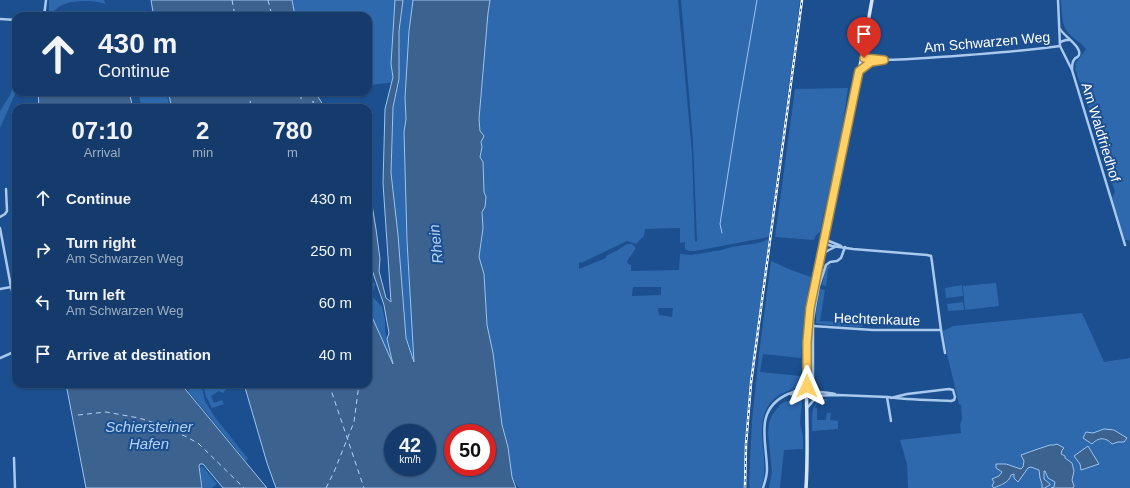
<!DOCTYPE html>
<style>
body{margin:0;font-family:Arial,sans-serif;background:#214673;color:#f1f3f6;height:100vh;display:flex;flex-direction:column;font-size:15px;white-space:nowrap}
*{box-sizing:border-box;margin:0}
p{font-size:13px;color:#9dadc1}
.icon{flex:none;width:22px;height:22px;fill:none;stroke:currentColor;stroke-width:2;stroke-linecap:round;stroke-linejoin:round}
.map{position:relative;flex:1;overflow:hidden}
.drawer{position:absolute;left:12px;top:104px;width:360px;height:284px;display:flex;flex-direction:column;background:#143b6b;border-radius:12px;box-shadow:0 1px 3px #0004,0 0 0 1px #33557e}
.drawer>*{flex:none}
.guide{position:absolute;left:12px;top:12px;width:360px;height:84px;border-radius:12px;box-shadow:0 1px 3px #0004,0 0 0 1px #33557e;background:#143b6b;color:#f1f3f6;overflow:hidden}
.speed{position:absolute;left:384px;top:424px;display:flex;gap:8px;font-size:20px;font-weight:700;text-align:center}
.speed>*{display:grid;place-content:center;width:52px;height:52px;border-radius:50%;background:#143b6b;box-shadow:0 1px 3px #0004,0 0 0 1px #33557e;line-height:1}
.speed small{font-size:10px;font-weight:400}
.speed .limit{border:6px solid #d22;background:#fff;color:#111}
.pin{position:absolute;display:grid;place-items:center;width:34px;height:34px;color:#fff;margin:-41px -17px;border-radius:50% 50% 50% 0;rotate:-45deg;box-shadow:0 0 4px #0007}
.pin .icon{rotate:45deg}
.me{position:absolute;width:44px;margin:-22px;rotate:0deg;stroke-linejoin:round;filter:drop-shadow(0 0 3px #0008)}
.turn{display:flex;align-items:center;gap:14px;height:84px;padding:0 20px;font-size:18px}
.turn .icon{width:52px;height:52px;stroke-width:2.5}
.turn b{display:block;font-size:28px;line-height:34px}
.eta{display:flex;justify-content:space-evenly;align-items:center;height:68px;text-align:center}
.eta b{font-size:24px;font-weight:700;line-height:28px}
ul{padding:0;list-style:none}
li{display:flex;align-items:center;gap:12px;height:52px;padding:0 20px}
li div{flex:1}
li b{display:block;font-size:15px}
li em{font-style:normal}
.map>svg:first-child{display:block}
</style>
<div class="map">
<svg width="1130" height="488" viewBox="0 0 1130 488">
<rect width="100%" height="100%" fill="#1b4f8f"/>
<!-- green -->
<g fill="#2e69ad" fill-rule="evenodd">
<path d="M49 0H104L106 4C94 0 73 0 62 5 58 7 56 10 52 12H49Z"/>
<path d="M292 0H452L406 235 415 364 406 338 398 235 391 173 393 107 399 82 368 85V16H295Z"/>
<path d="M490 0H678L692 153 695 242 697 241 693 141 681 0H800L749 390 745 436 744 488H519L516 484 512 477 508 447 502 425 493 353 487 325 484 274 479 257 483 228 482 212 485 207 486 197 484 192 483 162 480 157 482 147 479 119 488 13ZM680 228V243L685 242V249L689 251H695L769 237 767 240 758 243 732 247 721 250 691 255 680 254 679 270 631 271V265L628 264 627 261 636 248 632 244H627L616 251 606 256V258L579 269V262L581 263 627 241 636 244 644 236 645 229ZM633 287H661V295L632 296ZM658 308H673L672 317 659 315Z"/>
<path d="M1061 0H1130V243L1129 240H1125L1112 198 1115 192 1103 154 1106 152 1095 116 1090 111 1075 69 1076 66 1075 64 1086 49C1082 43 1075 40 1069 34 1061 26 1062 11 1061 0Z"/>
<path d="M16 77V89L15 94 0 128V111L10 95Z"/>
<path d="M848 88 841 136 820 232 816 235 814 240 775 237 795 89Z"/>
<path d="M138 92H166L170 108H142Z"/>
<path d="M771 261 791 270 811 277 805 307 801 358 763 354 760 372 801 376V385C793 390 785 391 778 396 747 417 773 460 761 488H750L749 483 752 421 759 354Z"/>
<path d="M829 265 831 266 828 269 826 286 822 285 826 269Z"/>
<path d="M368 275 375 284 372 296 382 307 385 320V331L393 367 368 308Z"/>
<path d="M996 283 999 306 965 310 963 286Z"/>
<path d="M962 285 963 296 946 298 945 288Z"/>
<path d="M820 289 825 290 820 321 862 323V327L818 324 816 323V312Z"/>
<path d="M963 302 964 310 948 311 947 304Z"/>
<path d="M1082 313 1104 362 1130 358V488H908L907 464 900 440 961 433 960 424 962 420 961 405 959 404 947 354 943 331 953 326Z"/>
<path d="M187 384H201L205 401 214 416 248 459 246 461 189 392Z"/>
<path d="M203 384H234L229 386 223 393 219 391 211 396 214 403 222 400 224 404 212 408 206 396Z"/>
<path d="M794 399 802 400 800 423 803 437V449L784 450 780 488H769L772 472 768 433 769 423 772 415 780 405 784 402Z"/>
<path d="M822 399H827V401H820L816 405 815 408H817V420H826L827 413H831L830 420 838 421V429L812 431C813 420 809 404 822 399Z"/>
<path d="M201 466 204 468 217 484 212 488H203L200 469Z"/>
</g>
<!-- water -->
<g fill="#3c6290" stroke="#9cc4f0" fill-rule="evenodd">
<path d="M151 0H292L295 16H153V12Z"/>
<path d="M395 0H403L399 31V79L393 107 391 173 398 235 406 338 414 362 407 241 404 132 406 119 405 98 409 31 413 0H490L488 13 479 119 480 131 484 136 481 142 482 147 480 157 483 162 484 192 486 197 485 207 482 212 483 228 479 257 484 274 487 325 493 353 502 425 508 447 512 477 516 488H276L267 463 244 384H368V308L393 364 387 339 389 333 384 305 371 267 370 244 368 236V197L372 205 376 229 380 259 379 271 386 298 391 302 383 183 385 109 393 77 391 64ZM393 433H427V467H393ZM453 433H487V467H453Z"/>
<path d="M90 13 102 16H66L75 14Z"/>
<path d="M38 92H129L133 108H39Z"/>
<path d="M168 92H315L325 108H315L313 101V108H172Z"/>
<path d="M66 384H181L267 488H223L203 464H200L199 466 202 488H86Z"/>
<path d="M1104 429 1114 430 1127 438 1124 442H1118L1112 444C1106 437 1098 437 1092 444L1083 438 1086 432 1093 433Z"/>
<path d="M1057 444 1064 448 1062 450 1061 454 1065 456V458L1072 463 1074 471 1072 480 1074 486 1073 488H1051L1054 487 1055 482 1048 478 1045 471H1044V479L1050 484V485L1046 487V488H1042V484L1040 478 1039 470 1031 467 1028 468 1018 482 1014 478V474L1011 475C1009 483 1000 485 994 488L992 486 994 482 992 479 999 476 1002 472 996 468V464H1006L1021 469 1023 467 1024 461 1021 455 1035 450 1050 445H1054Z"/>
<path d="M1088 446 1099 464 1081 470 1080 464 1074 456Z"/>
</g>
<g fill="none" stroke-linecap="round" stroke-linejoin="round">
<!-- stream -->
<path stroke="#9cc4f0" stroke-width="1" d="M722 233 720 224 739 104 757 0"/>
<!-- ferry -->
<g stroke="#b5d3f5" stroke-width="1" stroke-dasharray="5 4" stroke-linecap="butt">
<path d="M232 0 235 16"/>
<path d="M268 0 272 16"/>
<path d="M249 92 251 108"/>
<path d="M301 108V92"/>
<path d="M329 384 364 488"/>
<path d="M78 415 106 412 139 418 155 423 187 437 199 444 244 488"/>
<path d="M326 488 334 472 354 422 359 384"/>
</g>
<!-- minor -->
<g stroke="#a9c9ee" stroke-width="2.5">
<path d="M1058 0 1060 46 1072 70 1125 245"/>
<path d="M44 16 46 0"/>
<path d="M0 19 16 20"/>
<path d="M1060 29C1064 36 1082 47 1079 55 1077 59 1076 56 1074 60 1072 62 1072 67 1072 70"/>
<path d="M1060 42 1066 40H1069"/>
<path d="M862 57C883 62 905 59 926 58 971 55 1016 52 1060 46"/>
<path d="M861 61 871 62 882 60"/>
<path d="M860 70 871 63"/>
<path d="M0 217 5 214 7 211 6 189"/>
<path d="M0 228 11 287 16 306"/>
<path d="M824 239 841 246"/>
<path d="M823 243 832 246 853 249 927 255 931 256 932 262 941 330 945 353"/>
<path d="M821 256 827 251 835 247"/>
<path d="M0 289 11 287"/>
<path d="M813 326 873 330H941"/>
<path d="M0 358 16 351"/>
<path d="M813 385V320L816 302 819 286 826 265 830 262 837 261 841 258 845 247"/>
<path d="M798 390 802 385 805 378"/>
<path d="M790 394 807 396 838 395 887 397C908 400 930 400 951 401L954 400 955 397 953 390 949 389 907 394 891 398"/>
<path d="M887 397 891 421"/>
<path d="M807 408 813 401 820 396"/>
<path d="M14 458 15 488"/>
<path d="M763 488C765 482 767 476 767 470 767 441 753 410 788 394 792 393 795 390 799 390 804 389 809 390 814 391 821 393 828 392 835 394"/>
</g>
<!-- secondary -->
<path stroke="#d6e6fa" stroke-width="3.5" d="M806 488C810 428 802 368 810 308L861 61 872 0"/>
<!-- rail casing -->
<g stroke="#fff" stroke-width="2.5">
<path id="rail" d="M745 488 746 444 751 383 802 0"/>
</g>
<!-- rail -->
<use href="#rail" stroke="#1b4f8f" stroke-width="1" stroke-dasharray="3" stroke-linecap="butt"/>
</g>
<g fill="none" stroke-linecap="round" stroke-linejoin="round">
<!-- route casing -->
<g stroke="#a68842" stroke-width="10">
<path id="route" d="M807 386V342L810 308 859 71 871 62 884 60 864 58"/>
</g>
<!-- route -->
<use href="#route" stroke="#ffd166" stroke-width="7"/>
</g>
<g text-anchor="middle" stroke-width="4" stroke-linejoin="round" paint-order="stroke">
<!-- street labels -->
<g font-size="14" fill="#fff" stroke="#1b4f8f">
<text transform="translate(987 42) rotate(-5)" y="5">Am Schwarzen Weg</text>
<text transform="translate(1101 132) rotate(73)" y="5">Am Waldfriedhof</text>
<text transform="translate(877 319) rotate(2)" y="5">Hechtenkaute</text>
</g>
<!-- water labels -->
<g font-size="15" font-style="italic" fill="#b5d3f5" stroke="#1b4f8f">
<text transform="translate(436 244) rotate(-96)" y="5">Rhein</text>
<text x="149" y="432">Schiersteiner<tspan x="149" dy="17">Hafen</tspan></text>
</g>
</g>
</svg>
<div class="speed"><div>42<small>km/h</small></div><div class="limit">50</div></div>
<div class="pin" style="left:864px;top:58px;background:#d93025"><svg class="icon" aria-label="arrive" viewBox="0 0 24 24"><path d="M6 21V4h12l-3 4 3 4H6"/></svg></div>
<svg class="me" style="left:807px;top:386px" viewBox="-20 -20 40 40"><path d="M0-17L14 15 0 8-14 15z" fill="#ffd166" stroke="#fff" stroke-width="4"/></svg>
<div class="guide">
<div class="turn"><svg class="icon" aria-label="ahead" viewBox="0 0 24 24"><path d="M12 20V5M6 11l6-6 6 6"/></svg><div><b>430 m</b>Continue</div></div>
</div>
<section class="drawer">
<div class="eta">
<div><b>07:10</b><p>Arrival</p></div>
<div><b>2</b><p>min</p></div>
<div><b>780</b><p>m</p></div>
</div>
<ul>
<li><svg class="icon" aria-label="ahead" viewBox="0 0 24 24"><path d="M12 20V5M6 11l6-6 6 6"/></svg><div><b>Continue</b></div><em>430 m</em></li>
<li><svg class="icon" aria-label="right" viewBox="0 0 24 24"><path d="M7 20v-9h11M14 6l5 5-5 5"/></svg><div><b>Turn right</b><p>Am Schwarzen Weg</p></div><em>250 m</em></li>
<li><svg class="icon" aria-label="left" viewBox="0 0 24 24"><path d="M17 20v-9H6M10 6l-5 5 5 5"/></svg><div><b>Turn left</b><p>Am Schwarzen Weg</p></div><em>60 m</em></li>
<li><svg class="icon" aria-label="arrive" viewBox="0 0 24 24"><path d="M6 21V4h12l-3 4 3 4H6"/></svg><div><b>Arrive at destination</b></div><em>40 m</em></li>
</ul>
</section>
</div>
